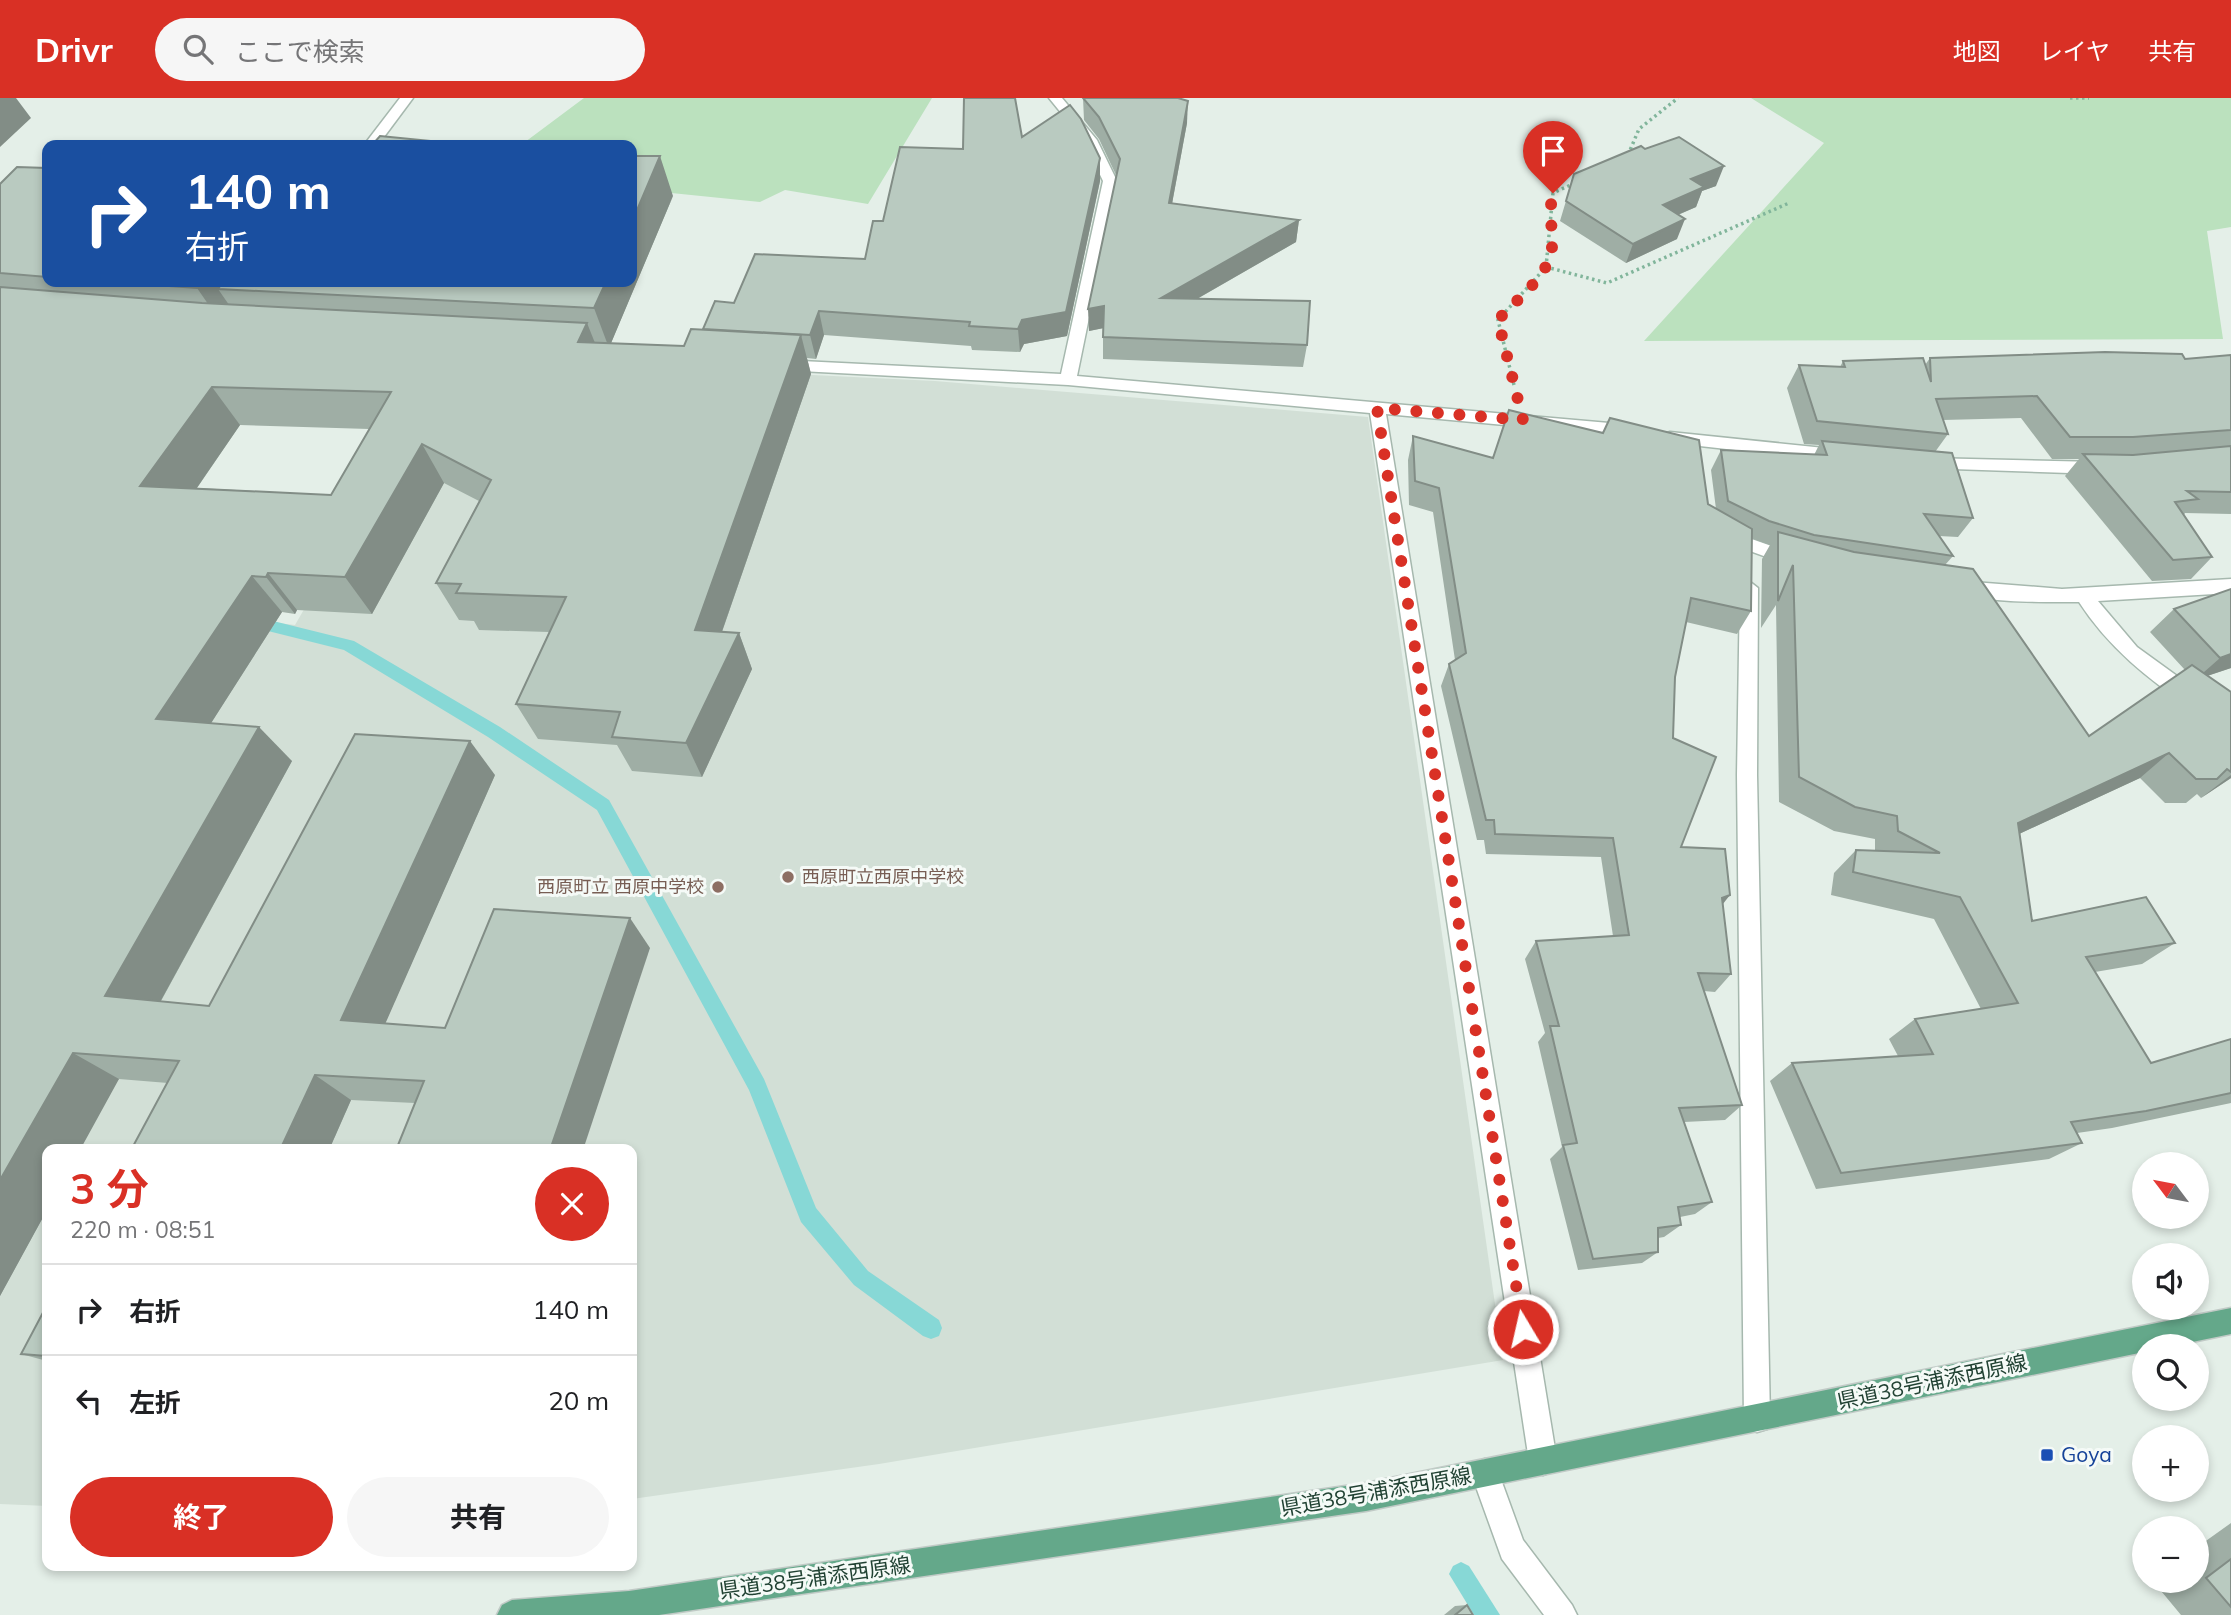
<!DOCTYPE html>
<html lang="ja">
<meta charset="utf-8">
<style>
body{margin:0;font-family:Mulish,"Noto Sans JP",sans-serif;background:#f6f6f6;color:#202124;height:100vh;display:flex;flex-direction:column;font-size:26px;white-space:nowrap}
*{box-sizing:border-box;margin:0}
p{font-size:23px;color:#757577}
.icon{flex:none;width:38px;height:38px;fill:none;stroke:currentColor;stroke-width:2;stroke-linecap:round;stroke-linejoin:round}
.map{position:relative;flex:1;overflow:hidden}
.details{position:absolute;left:42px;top:1046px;width:595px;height:427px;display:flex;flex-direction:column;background:#fff;border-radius:14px;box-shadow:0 4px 10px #0003}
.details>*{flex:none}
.top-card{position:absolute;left:42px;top:42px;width:595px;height:147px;border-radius:14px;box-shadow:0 4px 10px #0003;background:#1a4fa0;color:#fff;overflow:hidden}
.needle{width:46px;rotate:302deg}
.fabs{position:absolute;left:2132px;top:1054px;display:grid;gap:14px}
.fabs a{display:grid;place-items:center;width:77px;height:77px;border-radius:50%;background:#fff;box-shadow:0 4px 10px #0003;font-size:35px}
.pin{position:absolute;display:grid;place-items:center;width:60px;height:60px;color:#fff;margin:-72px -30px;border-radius:50% 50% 50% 0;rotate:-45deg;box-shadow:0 0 7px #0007}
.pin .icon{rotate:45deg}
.me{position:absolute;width:77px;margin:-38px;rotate:351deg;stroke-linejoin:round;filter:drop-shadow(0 0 5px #0008)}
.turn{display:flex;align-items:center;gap:24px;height:147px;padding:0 28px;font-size:32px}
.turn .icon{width:91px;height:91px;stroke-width:2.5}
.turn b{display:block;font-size:49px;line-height:60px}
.round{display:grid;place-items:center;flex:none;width:74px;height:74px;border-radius:37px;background:#f6f6f6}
.summary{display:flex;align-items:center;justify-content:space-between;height:119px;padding:0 28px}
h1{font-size:42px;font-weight:700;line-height:52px;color:#d93025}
.button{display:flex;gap:14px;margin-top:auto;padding:14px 28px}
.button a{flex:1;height:80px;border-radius:42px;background:#d93025;color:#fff;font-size:28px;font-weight:700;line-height:80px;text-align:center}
.button a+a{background:#f6f6f6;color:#202124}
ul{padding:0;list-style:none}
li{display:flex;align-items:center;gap:21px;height:91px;padding:0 28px;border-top:2px solid #e0e0e0}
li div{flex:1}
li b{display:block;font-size:26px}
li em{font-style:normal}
header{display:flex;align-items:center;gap:42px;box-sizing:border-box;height:98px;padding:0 35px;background:#d93025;color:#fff}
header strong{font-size:33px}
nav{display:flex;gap:38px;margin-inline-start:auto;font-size:24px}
.search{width:490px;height:63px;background:#f6f6f6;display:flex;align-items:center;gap:18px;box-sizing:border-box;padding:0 24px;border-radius:38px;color:#757577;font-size:26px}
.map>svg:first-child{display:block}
</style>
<header>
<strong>Drivr</strong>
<div class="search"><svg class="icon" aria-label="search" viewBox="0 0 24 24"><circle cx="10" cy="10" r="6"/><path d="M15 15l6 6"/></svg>ここで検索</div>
<nav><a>地図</a><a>レイヤ</a><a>共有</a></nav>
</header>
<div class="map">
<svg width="2231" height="1517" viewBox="0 0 2231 1517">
<rect width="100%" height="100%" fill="#e4efe8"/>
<!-- built -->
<path fill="#d2dfd6" d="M450 259 935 283 1368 319 1503 1262 879 1366 632 1401V1052H47V1408L0 1406V492L295 527Z"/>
<!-- green -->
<g fill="#bbe1be">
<path d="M584 0H932L868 106 785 92 760 104 632 91V47H521Z"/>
<path d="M1751 0H2231V129L2207 133 2223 241 1644 243 1824 45Z"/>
</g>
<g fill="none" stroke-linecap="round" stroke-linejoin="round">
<!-- stream -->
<g fill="#87d8d6" fill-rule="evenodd">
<path d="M249 517 354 543 500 629 609 702 764 981 816 1110 868 1173 939 1222 942 1230 939 1238 931 1241 923 1238 854 1187 801 1124 749 992 597 712 488 639 344 552 244 527 241 523Z"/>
<path d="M1461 1464 1469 1468 1500 1517H1474L1449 1476 1453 1468Z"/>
</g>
<!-- minor casing -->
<g stroke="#a6b8ae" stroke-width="3">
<g id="minor">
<path d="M400 0H413L378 47H364Z"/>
<path d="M1049 0H1062L1097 42 1117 83 1077 278 1632 327 1640 333 1632 339 1386 316 1557 1363 1553 1373 1543 1377 1533 1373 1529 1363 1370 315 1068 287 781 272 773 267 781 262 1061 276 1103 83 1084 43Z"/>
<path d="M1670 334 1844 352 1852 358 1844 364 1664 344V336Z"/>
<path d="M1928 360 2099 364 2107 370 2099 376 1922 370 1920 366Z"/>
<path d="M1726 432 1797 457 1800 462 1791 468 1720 442 1717 438Z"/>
<path d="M2231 481V495L2098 503 2137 549 2231 617V635C2217 630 2206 620 2194 612 2149 582 2108 549 2079 504 2057 504 1962 506 1952 490L1961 483 2062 491Z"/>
<path d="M1749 483 1758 490 1757 677 1770 1321 1767 1331 1757 1334 1747 1331 1744 1321 1737 677 1740 490Z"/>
<path d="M1485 1361 1495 1365 1523 1442 1572 1507 1577 1517H1544L1502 1461 1471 1375 1475 1365Z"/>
</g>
</g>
<!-- major casing -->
<g stroke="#c1cac6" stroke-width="3">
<path id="major" d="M2231 1210V1236L2173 1248H2144V1254L1366 1413 659 1517H497L502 1507 512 1502 629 1493 1366 1385Z"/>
</g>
<!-- path -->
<g stroke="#81b59b" stroke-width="3.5" stroke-dasharray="2.5 3.5" stroke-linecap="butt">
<path d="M2070 0H2089"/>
<path d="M1628 57 1639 31 1678 0"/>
<path d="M1546 169 1553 95 1575 85"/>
<path d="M1514 287 1498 222 1546 169 1607 185 1789 105"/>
</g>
<!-- minor -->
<use href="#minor" fill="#fff" fill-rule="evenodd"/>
<!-- major -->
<use href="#major" fill="#64a88a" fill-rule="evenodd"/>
</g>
<!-- wall -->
<g fill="#9faea5" fill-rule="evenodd">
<path d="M1083 0 1187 25 1172 106 1299 122 1296 144 1197 201 1307 247 1303 269 1103 261V230L1089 233 1116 77 1099 41 1084 22Z"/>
<path d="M1022 39 1100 60V83L1067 238 1024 246 1020 254 972 252 971 248 824 237 816 261 807 260 811 276 722 534 739 535 752 571 702 679 632 673 617 647 538 641 516 606 549 534 479 532 474 523 459 522 436 485 479 403 444 385 372 516 297 512 295 516 282 514 211 625 292 663 161 903 209 908 495 677 385 925 445 930 650 850 415 1005 351 1002 329 1052H131L168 985 119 981 47 1052V1112L0 1198V86L47 70V184H632L673 98 611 245 684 248 734 205 865 161 883 123 963 51ZM240 327 369 331 331 397 197 390Z"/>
<path d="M1574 76 1716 88 1702 93 1696 109 1678 117 1677 141 1626 165 1560 123Z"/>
<path d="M2231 257V416L2185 415 2184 417 2212 459 2191 481 2152 483 2065 378 2079 361H2052L2021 320 1943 322 1948 336 1935 354 1973 420 1958 439 1939 438 1953 458 1945 467 2089 638 2185 572 2150 534 2174 511 2231 570 2207 578 2231 594V680L2201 700 2197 696 2186 705H2165L2140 680 2019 736 2032 823 2175 845 2142 866 2095 874 2151 965 2231 941V1005L2112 1030 2077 1035 2082 1045 2049 1061 1816 1091 1770 983 1792 965 1898 958 1889 941 1915 921 1981 911 1934 821 1831 797 1834 775 1856 752 1875 753V741L1834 733 1779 704 1776 507 1761 530 1762 461 1770 447 1751 440V513L1737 536 1686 524 1675 579 1673 640 1681 749 1723 806 1731 876 1715 894 1704 893 1742 1007 1725 1022 1684 1024 1712 1104 1695 1116 1680 1119 1681 1127 1664 1139 1658 1140V1154L1642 1165 1578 1172 1550 1061 1562 1049 1538 944 1545 935 1525 861 1536 843 1613 838 1601 759 1486 756 1484 742H1477L1441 588 1449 566 1455 562 1433 414 1409 407 1408 362 1413 338 1493 360 1708 406 1716 411 1711 372 1721 352 1814 357 1819 347 1804 346 1787 290 1799 267 1840 269 1843 263 1925 267 1930 260 2185 261Z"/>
<path d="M47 1208V1263L21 1256Z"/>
<path d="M2231 1425V1517H2181L2152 1482H2196V1450Z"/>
<path d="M1467 1507 1473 1517H1444L1455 1508Z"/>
</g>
<!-- shaded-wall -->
<g fill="#828d86">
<path d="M0 0H16L31 20 0 49Z"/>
<path d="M1188 3 1187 25 1168 127 1169 105Z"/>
<path d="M660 58 673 98 609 250 594 210 606 184H632V124Z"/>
<path d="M1100 60V83L1067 238 1024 246 1020 254 1018 231Z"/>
<path d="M1724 68 1716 88 1702 93 1696 109 1656 126 1663 107 1691 81Z"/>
<path d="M1685 121 1677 141 1626 165 1633 146Z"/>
<path d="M1299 122 1296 144 1160 222 1161 200Z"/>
<path d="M201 184H254L218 191 234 214 224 229 197 190Z"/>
<path d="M1104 208V230L1089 233 1088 211Z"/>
<path d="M819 213 824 237 816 261 810 237Z"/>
<path d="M587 225 603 265 578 244Z"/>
<path d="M801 237 811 276 710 568 695 532Z"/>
<path d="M212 289 240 327 172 426 140 388Z"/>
<path d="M422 346 444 385 372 516 345 479Z"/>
<path d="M268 475 297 512 295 516 266 479Z"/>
<path d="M252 478 282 514 192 655 156 621Z"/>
<path d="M739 535 752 571 702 679 686 645Z"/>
<path d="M2231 556V570L2195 582 2220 560Z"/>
<path d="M259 629 292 663 148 926 105 898Z"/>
<path d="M470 643 495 677 375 949 341 922Z"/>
<path d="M2169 655 2140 680 1991 749 2018 725Z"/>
<path d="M2231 677V680L2201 700Z"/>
<path d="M1730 797 1715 816 1722 800Z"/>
<path d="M630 820 650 850 583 1052H550Z"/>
<path d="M73 955 119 981 80 1052H47V1112L0 1198V1082Z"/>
<path d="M315 977 351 1002 329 1052H280Z"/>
</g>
<!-- building -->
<g fill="#b9cac0" stroke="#828d86" stroke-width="2" fill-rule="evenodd">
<path d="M964 0H1015L1022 39 1070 7 1081 21 1100 60 1066 214 1022 222 1018 231 969 228 970 224 819 213 810 237 703 231 715 203 734 205 755 156 865 161 873 123H883L900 49 963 51Z"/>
<path d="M1083 0H1178L1188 3 1169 105 1299 122 1161 200 1310 203 1307 247 1103 239 1104 208 1088 211 1120 61 1099 19Z"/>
<path d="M380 38 471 47H372Z"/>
<path d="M1679 39 1724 68 1691 81 1704 89 1663 107 1685 121 1633 146 1566 103 1574 76 1641 48 1645 51Z"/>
<path d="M632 58H660L632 124Z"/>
<path d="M17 69 47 70V179L0 175V86Z"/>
<path d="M112 184H201L197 190Z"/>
<path d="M223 184H606L594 210 218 191Z"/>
<path d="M0 189 202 205 587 225 578 244 684 248 691 231 801 237 695 532 739 535 686 645 612 639 620 614 516 606 566 499 456 495 461 486 436 485 491 382 422 346 345 479 268 475 266 479 252 478 156 621 259 629 105 898 209 908 355 636 470 643 341 922 445 930 494 811 630 820 550 1052H396L424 983 315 977 280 1052H131L179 963 73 955 0 1082ZM212 289 391 294 331 397 140 388Z"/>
<path d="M2105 254 2182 256 2185 261 2231 257V332L2133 339H2070L2037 298 1936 301 1948 336 1817 323 1799 267 1845 269 1843 263 1923 260 1931 284 1930 260Z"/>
<path d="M1509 312 1603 335 1610 320 1699 342 1708 406 1752 431 1751 513 1691 500 1675 579 1673 640 1716 659 1681 749 1725 751 1730 797 1722 800 1731 876 1698 875 1742 1007 1679 1010 1712 1104 1678 1109 1681 1127 1658 1130V1154L1593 1161 1563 1047 1577 1045 1550 928H1559L1536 843 1629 837 1613 740 1495 736 1494 722H1486L1449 566 1466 555 1439 390 1415 383 1413 338 1493 360Z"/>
<path d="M1822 343 1952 355 1973 420 1924 416 1953 458 1814 437 1769 423 1728 403 1721 352 1827 357Z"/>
<path d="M2231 348V394L2187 393 2198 401 2175 404 2212 459 2173 462 2083 356 2133 357Z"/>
<path d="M1778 434 1854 454 1973 471 2089 638 2192 567 2231 594V674L2227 671 2217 681H2196L2169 655 2018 725 2032 823 2146 799 2175 845 2086 859 2151 965 2231 941V995L2146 1013 2071 1024 2082 1045 1841 1075 1792 965 1933 956 1915 921 2018 905 1960 799 1853 774 1856 752 1940 755 1898 733 1897 718 1855 709 1799 679 1793 467 1778 503Z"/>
<path d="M2231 491V556L2220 560 2174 511Z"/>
<path d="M47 1207V1258L21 1256Z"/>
<path d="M2231 1461V1509L2206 1480Z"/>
<path d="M1467 1507 1473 1517H1455Z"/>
</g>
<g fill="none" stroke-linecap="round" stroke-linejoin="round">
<!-- route -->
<path stroke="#d93025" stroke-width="12" stroke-dasharray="0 21.6" d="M1523 1231 1377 310 1523 322 1498 222C1515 203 1551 176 1552 149 1553 129 1548 115 1553 95"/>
</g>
<!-- markers -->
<g fill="#8d6e63" stroke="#f5faf7" stroke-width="2.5">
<circle cx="788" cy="779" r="7"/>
<circle cx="718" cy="789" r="7"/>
</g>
<rect fill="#1a4fb4" stroke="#f5faf7" stroke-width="2.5" x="2040" y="1350" width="14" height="14" rx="3.5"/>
<g text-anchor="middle" stroke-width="6" stroke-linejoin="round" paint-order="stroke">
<!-- education labels -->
<g font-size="18" fill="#785e54" stroke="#f5faf7" text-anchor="start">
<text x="802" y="785">西原町立西原中学校</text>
<text x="704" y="795" text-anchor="end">西原町立 西原中学校</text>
</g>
<!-- near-street labels -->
<g font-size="21" fill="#214233" stroke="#f5faf7">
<text transform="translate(1932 1284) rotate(-12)" y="7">県道38号浦添西原線</text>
<text transform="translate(1376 1394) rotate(-10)" y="7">県道38号浦添西原線</text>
<text transform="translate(815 1480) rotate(-8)" y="7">県道38号浦添西原線</text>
</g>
<!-- near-transit labels -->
<g font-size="21" fill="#164399" stroke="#f5faf7" text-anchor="start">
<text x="2061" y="1364">Goya</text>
</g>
</g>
</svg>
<div class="fabs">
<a><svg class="needle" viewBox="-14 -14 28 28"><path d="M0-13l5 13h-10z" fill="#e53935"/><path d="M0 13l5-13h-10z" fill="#757577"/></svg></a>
<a><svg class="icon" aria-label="sound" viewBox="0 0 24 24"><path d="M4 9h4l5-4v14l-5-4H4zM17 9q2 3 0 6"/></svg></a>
<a><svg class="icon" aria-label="search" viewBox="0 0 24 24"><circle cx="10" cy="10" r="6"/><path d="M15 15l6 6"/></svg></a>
<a>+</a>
<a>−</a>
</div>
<div class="pin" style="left:1553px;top:95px;background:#d93025"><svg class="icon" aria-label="arrive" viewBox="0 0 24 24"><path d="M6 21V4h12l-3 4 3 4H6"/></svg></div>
<svg class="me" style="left:1523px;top:1231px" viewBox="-20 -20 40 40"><circle r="17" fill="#d93025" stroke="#fff" stroke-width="3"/><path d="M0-11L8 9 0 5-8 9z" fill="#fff"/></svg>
<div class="top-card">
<div class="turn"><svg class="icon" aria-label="right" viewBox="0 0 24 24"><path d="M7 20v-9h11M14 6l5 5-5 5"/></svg><div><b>140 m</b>右折</div></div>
</div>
<section class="details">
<div class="summary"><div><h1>3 分</h1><p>220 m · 08:51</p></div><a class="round" style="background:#d93025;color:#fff"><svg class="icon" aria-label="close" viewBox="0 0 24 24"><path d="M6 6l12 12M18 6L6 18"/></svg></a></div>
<ul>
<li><svg class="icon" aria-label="right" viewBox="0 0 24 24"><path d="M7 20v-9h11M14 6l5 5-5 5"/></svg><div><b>右折</b></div><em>140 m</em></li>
<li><svg class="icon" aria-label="left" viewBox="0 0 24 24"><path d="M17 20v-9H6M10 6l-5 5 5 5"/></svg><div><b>左折</b></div><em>20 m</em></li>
</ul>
<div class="button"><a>終了</a><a>共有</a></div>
</section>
</div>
